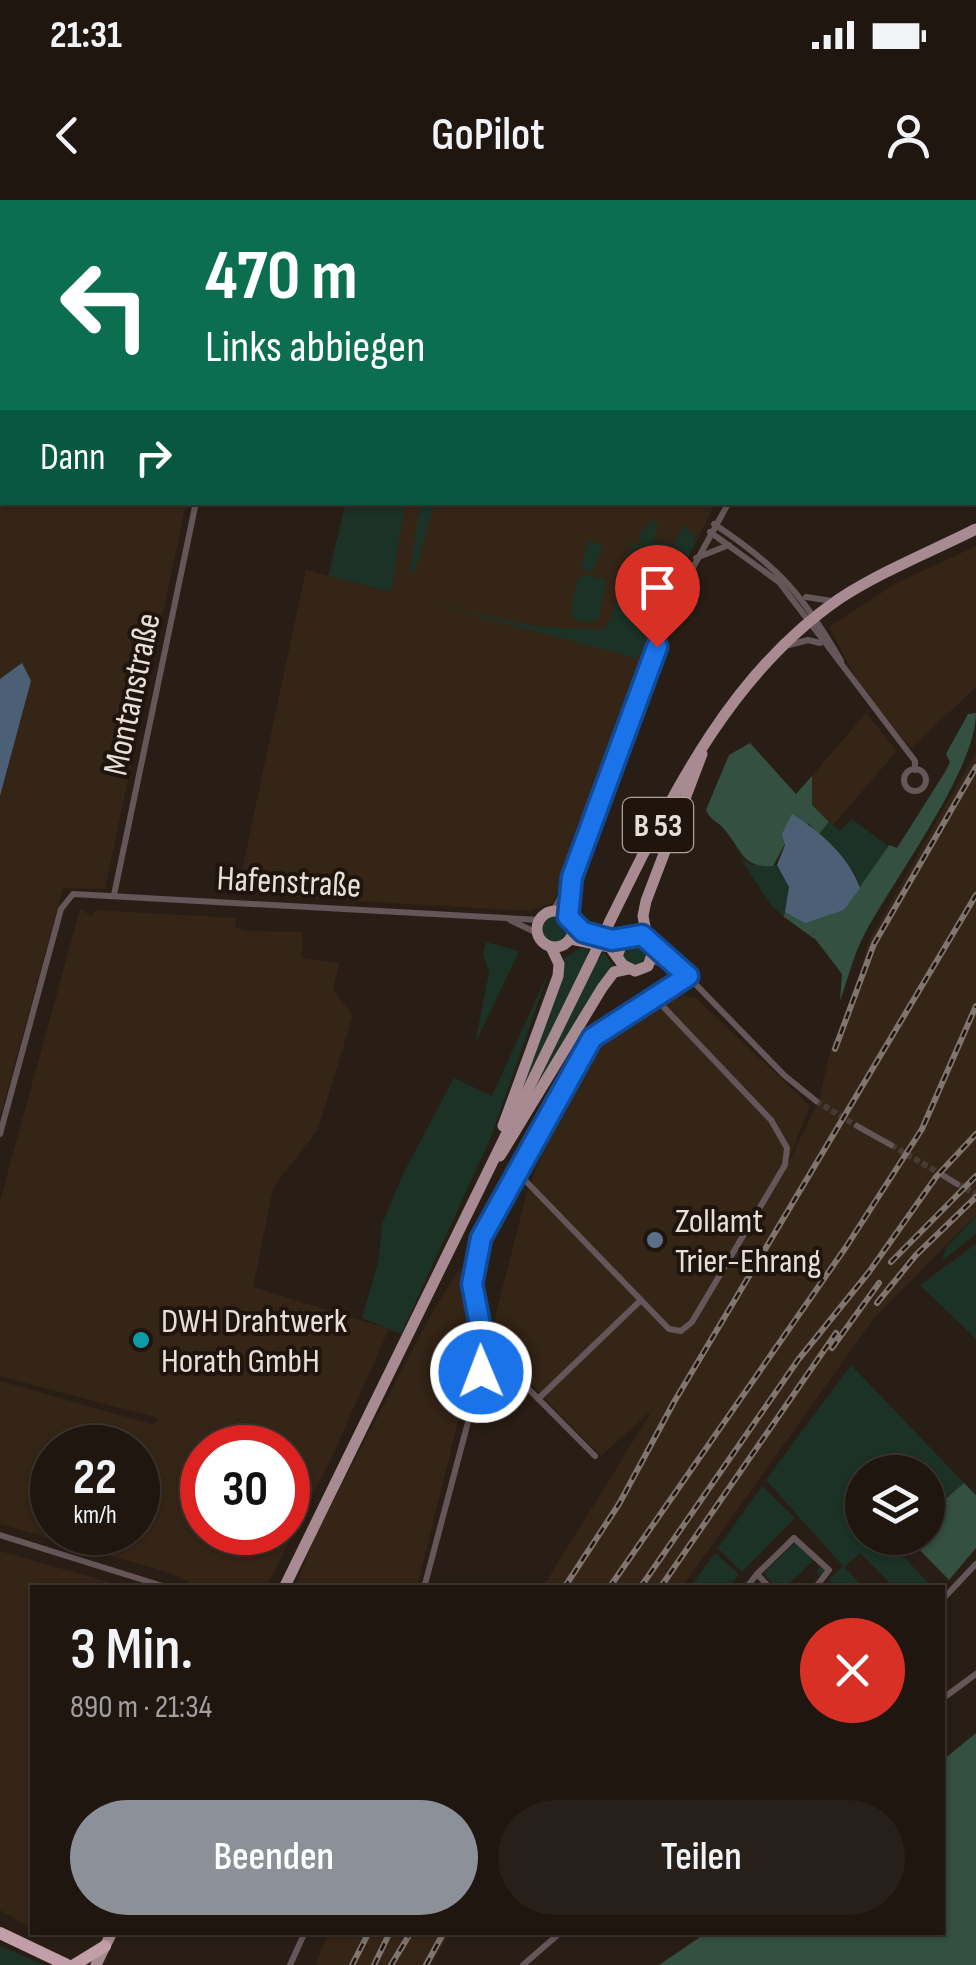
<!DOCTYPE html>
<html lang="de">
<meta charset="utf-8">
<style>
body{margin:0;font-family:"Sofia Sans Condensed",sans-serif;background:#271f19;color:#f1f3f6;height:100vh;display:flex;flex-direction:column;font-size:38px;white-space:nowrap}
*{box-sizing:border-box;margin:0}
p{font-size:32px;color:#a19f9f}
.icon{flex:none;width:55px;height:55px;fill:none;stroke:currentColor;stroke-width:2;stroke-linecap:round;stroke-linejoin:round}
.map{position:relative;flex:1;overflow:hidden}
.panel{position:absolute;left:30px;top:1385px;width:915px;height:350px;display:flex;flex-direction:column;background:#1f1610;border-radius:0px;box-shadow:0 2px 8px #0004,0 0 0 2px #3c3530}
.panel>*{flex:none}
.hud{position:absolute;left:0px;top:0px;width:978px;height:305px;box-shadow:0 2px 8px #0004,0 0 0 2px #3c3530;background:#0b6e4f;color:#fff;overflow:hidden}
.controls{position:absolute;left:845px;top:1255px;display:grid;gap:20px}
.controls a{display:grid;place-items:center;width:100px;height:100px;border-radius:50%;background:#1f1610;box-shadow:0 2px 8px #0004,0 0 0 2px #3c3530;font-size:50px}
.speed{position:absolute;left:30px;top:1225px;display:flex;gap:20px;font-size:50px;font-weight:700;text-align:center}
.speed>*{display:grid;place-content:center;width:130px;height:130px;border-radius:50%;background:#1f1610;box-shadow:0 2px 8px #0004,0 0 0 2px #3c3530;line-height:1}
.speed small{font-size:25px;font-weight:400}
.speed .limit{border:15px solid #d22;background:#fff;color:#111}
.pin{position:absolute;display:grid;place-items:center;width:85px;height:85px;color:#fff;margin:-102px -42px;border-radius:50% 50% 50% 0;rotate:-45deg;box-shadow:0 0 10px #0007}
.pin .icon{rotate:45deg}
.me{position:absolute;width:110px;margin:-55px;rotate:359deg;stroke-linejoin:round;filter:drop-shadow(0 0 8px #0008)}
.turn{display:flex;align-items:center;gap:35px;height:210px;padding:0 40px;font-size:45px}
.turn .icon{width:130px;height:130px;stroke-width:2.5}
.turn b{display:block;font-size:70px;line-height:85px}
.then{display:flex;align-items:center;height:95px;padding:0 40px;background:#0003;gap:20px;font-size:38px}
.round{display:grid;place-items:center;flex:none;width:105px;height:105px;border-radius:52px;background:#271f19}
.summary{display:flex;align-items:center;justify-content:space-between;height:170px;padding:0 40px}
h1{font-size:60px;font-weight:600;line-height:75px}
.cta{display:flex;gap:20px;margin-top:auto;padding:20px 40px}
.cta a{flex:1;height:115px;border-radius:60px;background:#8c9099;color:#fff;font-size:40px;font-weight:600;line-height:115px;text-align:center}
.cta a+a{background:#271f19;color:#f1f3f6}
.status{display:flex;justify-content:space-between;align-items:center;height:70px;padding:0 50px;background:#1f1610;direction:ltr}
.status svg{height:28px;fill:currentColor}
header{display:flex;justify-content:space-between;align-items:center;height:130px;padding:0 40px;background:#1f1610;font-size:45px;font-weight:600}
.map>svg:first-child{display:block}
</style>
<div class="status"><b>21:31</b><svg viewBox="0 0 49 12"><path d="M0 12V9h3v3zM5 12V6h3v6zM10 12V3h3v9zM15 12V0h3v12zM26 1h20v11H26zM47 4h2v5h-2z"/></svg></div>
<header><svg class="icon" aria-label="back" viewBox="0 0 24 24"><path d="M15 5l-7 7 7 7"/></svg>GoPilot<svg class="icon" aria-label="person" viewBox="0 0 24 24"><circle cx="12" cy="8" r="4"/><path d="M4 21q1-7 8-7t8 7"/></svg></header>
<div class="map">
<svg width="976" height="1765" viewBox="0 0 976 1765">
<rect width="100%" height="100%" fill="#291e15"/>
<!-- built -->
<g fill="#352517" fill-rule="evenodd">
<path d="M0 0 89 2H2V302L186 303 105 689 63 688 0 917V596L31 481 22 464 0 479Z"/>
<path d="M405 303H715L662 412 553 703 528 711 237 694 306 370 390 392Z"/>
<path d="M976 346V487L911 548 860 486 829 427 895 384Z"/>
<path d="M866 513 897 551 833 625 812 605V576Z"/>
<path d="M976 552V1015L874 1118 682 1387H543L653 1209 601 1256 489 1141 526 996 556 915 596 841 682 795 696 798 810 906 780 981 820 897 833 839 840 840 849 816 868 743Z"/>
<path d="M80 709 93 717 95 710 235 718 236 728 248 731 302 732V758L339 763 333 790 353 815 318 929 273 988 253 1087 389 1129 329 1263 266 1387H199L167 1372 0 1324V1181L154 1225 158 1218 0 1176V1001ZM52 1248H138V1332H52ZM202 1248H288V1332H202Z"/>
<path d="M460 1068 478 1141 417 1387 295 1388 314 1338 431 1114Z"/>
<path d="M0 1351 126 1387 32 1388V1729L0 1710Z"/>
<path d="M328 1733V1732L450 1733 431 1765H316Z"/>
</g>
<!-- green -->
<g fill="#1c3226">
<path d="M346 303H405L391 392 328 376Z"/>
<path d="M420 303H435L414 374 410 371Z"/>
<path d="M653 320 658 321 654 341 673 346 684 325 696 339 648 448 636 458 437 405 533 426 602 430 610 421 632 343 640 345V333Z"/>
<path d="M588 340 603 346 592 373 581 367Z"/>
<path d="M585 375 607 380 598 419 589 423 576 420 570 412 578 378Z"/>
<path d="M852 619 888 646 860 688 856 675 819 634 829 622 840 631Z"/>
<path d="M741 659 753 665H777L790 687 784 717 770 704Z"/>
<circle cx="556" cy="730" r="14"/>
<circle cx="636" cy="752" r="13"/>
<path d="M486 742 519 751 475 844 489 772 483 755Z"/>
<path d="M580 748H589L586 759 512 912 562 760Z"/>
<path d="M604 752 615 769 514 928 596 762Z"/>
<path d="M549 771 491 937 401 1134 362 1118 379 1059 382 1024 404 972 454 878 492 896Z"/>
<path d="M976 1016V1034L942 1061 946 1048Z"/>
<path d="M976 1044V1139L920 1085Z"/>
<path d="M851 1165 964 1283 934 1309H928V1272H862V1338H886L932 1387H894L860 1353 844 1367 863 1387 837 1388 829 1380 843 1366 766 1280Z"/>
<path d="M762 1286 795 1318 742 1372 718 1348Z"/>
<path d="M797 1341 825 1369 826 1373 822 1377 816 1371 822 1366 815 1359 785 1387 776 1388 764 1373Z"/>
<path d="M715 1353 739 1374 730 1387H690Z"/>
<path d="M0 1746 44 1765H0Z"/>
</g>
<!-- forest -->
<g fill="#335040">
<path d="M976 513C976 570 893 680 864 735 853 756 848 779 840 801L842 774 816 740 784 717 785 712 813 718 844 710 889 645 897 648 945 572 950 562 946 554 968 514Z"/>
<path d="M750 543 796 594 812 576V605L829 622 819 634 808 623 785 644 773 666C740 668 742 648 723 628 716 620 710 620 706 610L729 555Z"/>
<path d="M964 1283 976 1295V1348L949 1380 908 1338H928V1309H934Z"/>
<path d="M976 1533V1765H659L706 1733 942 1732 943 1560Z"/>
</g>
<!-- water -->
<g fill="#4b6075">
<path d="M22 463 31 481 0 596V479Z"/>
<path d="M792 614C819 630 850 658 860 688L844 710 805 723 785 712 789 687 777 665 785 645 782 634Z"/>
</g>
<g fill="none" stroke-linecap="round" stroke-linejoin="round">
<!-- minor-tunnel -->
<g stroke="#463b33" stroke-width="6" stroke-dasharray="6 3" stroke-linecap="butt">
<path d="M816 901 857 926"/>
<path d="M891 945 944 976"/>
<path d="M957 984 976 994"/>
</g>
<!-- minor -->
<g stroke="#645659" stroke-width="6">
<path d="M443 0 450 2"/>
<path d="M718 0 728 2"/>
<path d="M462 2V0"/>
<path d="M865 2 866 0"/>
<path d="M0 186 2 187"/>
<path d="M714 324C779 367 803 395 841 461"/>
<path d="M710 332 779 382 915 561V570"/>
<path d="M696 358 729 345"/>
<path d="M806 397 832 401"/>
<path d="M789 445 808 440 820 443"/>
<circle cx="915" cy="580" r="11"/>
<path d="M114 695 196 302"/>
<path d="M553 711 572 677 673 404 729 302"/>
<path d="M568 717 572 683"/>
<path d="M510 720 537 733"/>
<path d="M654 749 671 759 784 875 816 901"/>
<path d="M652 761 674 766"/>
<path d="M857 926 891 945"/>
<path d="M0 934 61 709 73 694 540 720"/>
<path d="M518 973 669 1129 681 1131 692 1122 785 965 787 948 771 920 655 798"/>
<path d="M944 976 957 984"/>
<path d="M485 1145 595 1256"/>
<path d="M538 1199 641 1100"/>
<path d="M0 1335 169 1388"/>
<path d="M424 1388 481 1173 485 1145 471 1084 481 1038 592 838 688 776"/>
<path d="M746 1388 757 1374"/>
<path d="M770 1388 757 1374 794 1338 829 1370 815 1388"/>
<path d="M942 1400 976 1364"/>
<path d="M942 1499 976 1474"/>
<path d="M290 1765 305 1732"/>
<path d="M523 1765 561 1732"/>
</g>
<!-- primary -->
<g stroke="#a88a92" stroke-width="11">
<circle cx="555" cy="729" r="18"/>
<path d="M610 721C669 602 726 477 839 399 882 371 930 352 976 329"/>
<path d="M647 738 643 716 646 701 702 554"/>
<path d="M571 739 610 747 623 765 635 771 648 766 654 749 647 738 635 735 623 740 618 754"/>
<path d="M503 926 558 776 559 764 551 747"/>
<path d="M500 956 602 788 614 772 628 769"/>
<path d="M284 1388 592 759"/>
<path d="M96 1765 112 1732"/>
</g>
<!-- motorway -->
<g stroke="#c29fa8" stroke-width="12">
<path d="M0 1733 67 1765"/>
<path d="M74 1765 105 1746"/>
</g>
<!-- rail casing -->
<g stroke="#80766f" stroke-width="6">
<g id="rail">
<path d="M835 849 874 744 976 567"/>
<path d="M891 1062 976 976"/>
<path d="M877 1103 916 1055 976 997"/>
<path d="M832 1148 879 1083"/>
<path d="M564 1388 619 1304 674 1202 976 695"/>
<path d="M609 1388 846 1047 922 929 976 806"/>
<path d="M640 1388 798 1160 869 1072 936 977 976 934"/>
<path d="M660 1388 836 1133"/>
<path d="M352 1765 369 1732"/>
<path d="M374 1765 390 1732"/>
<path d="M391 1765 411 1732"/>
<path d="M426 1765 444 1732"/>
</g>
</g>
<!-- rail -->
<use href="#rail" stroke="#1f150c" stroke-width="2.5" stroke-dasharray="8" stroke-linecap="butt"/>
<!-- primary-bridge -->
<path stroke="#a88a92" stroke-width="11" d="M592 759 610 721"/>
</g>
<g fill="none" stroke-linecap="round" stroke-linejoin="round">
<!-- route casing -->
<g stroke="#114b97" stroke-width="25">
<path id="route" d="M481 1172 484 1145 472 1084 481 1038 592 838 688 776 642 735 612 740 583 732 568 717 572 677 657 447"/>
</g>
<!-- route -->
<use href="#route" stroke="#1a73e8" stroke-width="18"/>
</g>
<!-- markers -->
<circle fill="#5c6f8a" stroke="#1f150c" stroke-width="4" cx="655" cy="1040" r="10"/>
<circle fill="#0f9aa8" stroke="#1f150c" stroke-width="4" cx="141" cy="1140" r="10"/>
<g text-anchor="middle" stroke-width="8" stroke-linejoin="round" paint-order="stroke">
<!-- shield labels -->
<rect fill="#1f150c" stroke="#aba39c" stroke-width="2.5" x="623" y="598" width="70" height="54" rx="8"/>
<g font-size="32" font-weight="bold" fill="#e7e0da">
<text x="658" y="636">B 53</text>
</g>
<!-- street labels -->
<g font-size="35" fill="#e7e0da" stroke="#1f150c">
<text transform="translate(131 494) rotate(-78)" y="12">Montanstraße</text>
<text transform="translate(289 681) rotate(3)" y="12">Hafenstraße</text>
</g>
<!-- poi labels -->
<g font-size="35" fill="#e7e0da" stroke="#1f150c" text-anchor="start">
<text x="675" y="1032">Zollamt<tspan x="675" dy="40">Trier-Ehrang</tspan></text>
<text x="161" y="1132">DWH Drahtwerk<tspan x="161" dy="40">Horath GmbH</tspan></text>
</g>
</g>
</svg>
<div class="controls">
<a><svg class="icon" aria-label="layers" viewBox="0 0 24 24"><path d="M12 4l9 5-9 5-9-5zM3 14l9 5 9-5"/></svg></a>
</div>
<div class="speed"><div>22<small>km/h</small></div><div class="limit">30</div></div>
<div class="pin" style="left:657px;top:447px;background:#d93025"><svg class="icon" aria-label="arrive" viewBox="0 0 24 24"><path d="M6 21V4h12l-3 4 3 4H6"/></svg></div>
<svg class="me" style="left:481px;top:1172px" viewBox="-20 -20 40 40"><circle r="17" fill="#1a73e8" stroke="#fff" stroke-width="3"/><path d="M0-11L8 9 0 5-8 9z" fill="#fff"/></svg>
<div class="hud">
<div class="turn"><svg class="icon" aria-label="left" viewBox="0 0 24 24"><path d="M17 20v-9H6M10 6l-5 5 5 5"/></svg><div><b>470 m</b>Links abbiegen</div></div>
<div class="then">Dann<svg class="icon" aria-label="right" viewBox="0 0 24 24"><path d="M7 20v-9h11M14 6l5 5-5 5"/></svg></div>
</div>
<section class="panel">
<div class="summary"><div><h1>3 Min.</h1><p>890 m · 21:34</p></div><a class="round" style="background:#d93025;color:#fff"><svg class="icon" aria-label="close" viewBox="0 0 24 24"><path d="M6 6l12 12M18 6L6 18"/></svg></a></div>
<div class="cta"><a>Beenden</a><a>Teilen</a></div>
</section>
</div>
